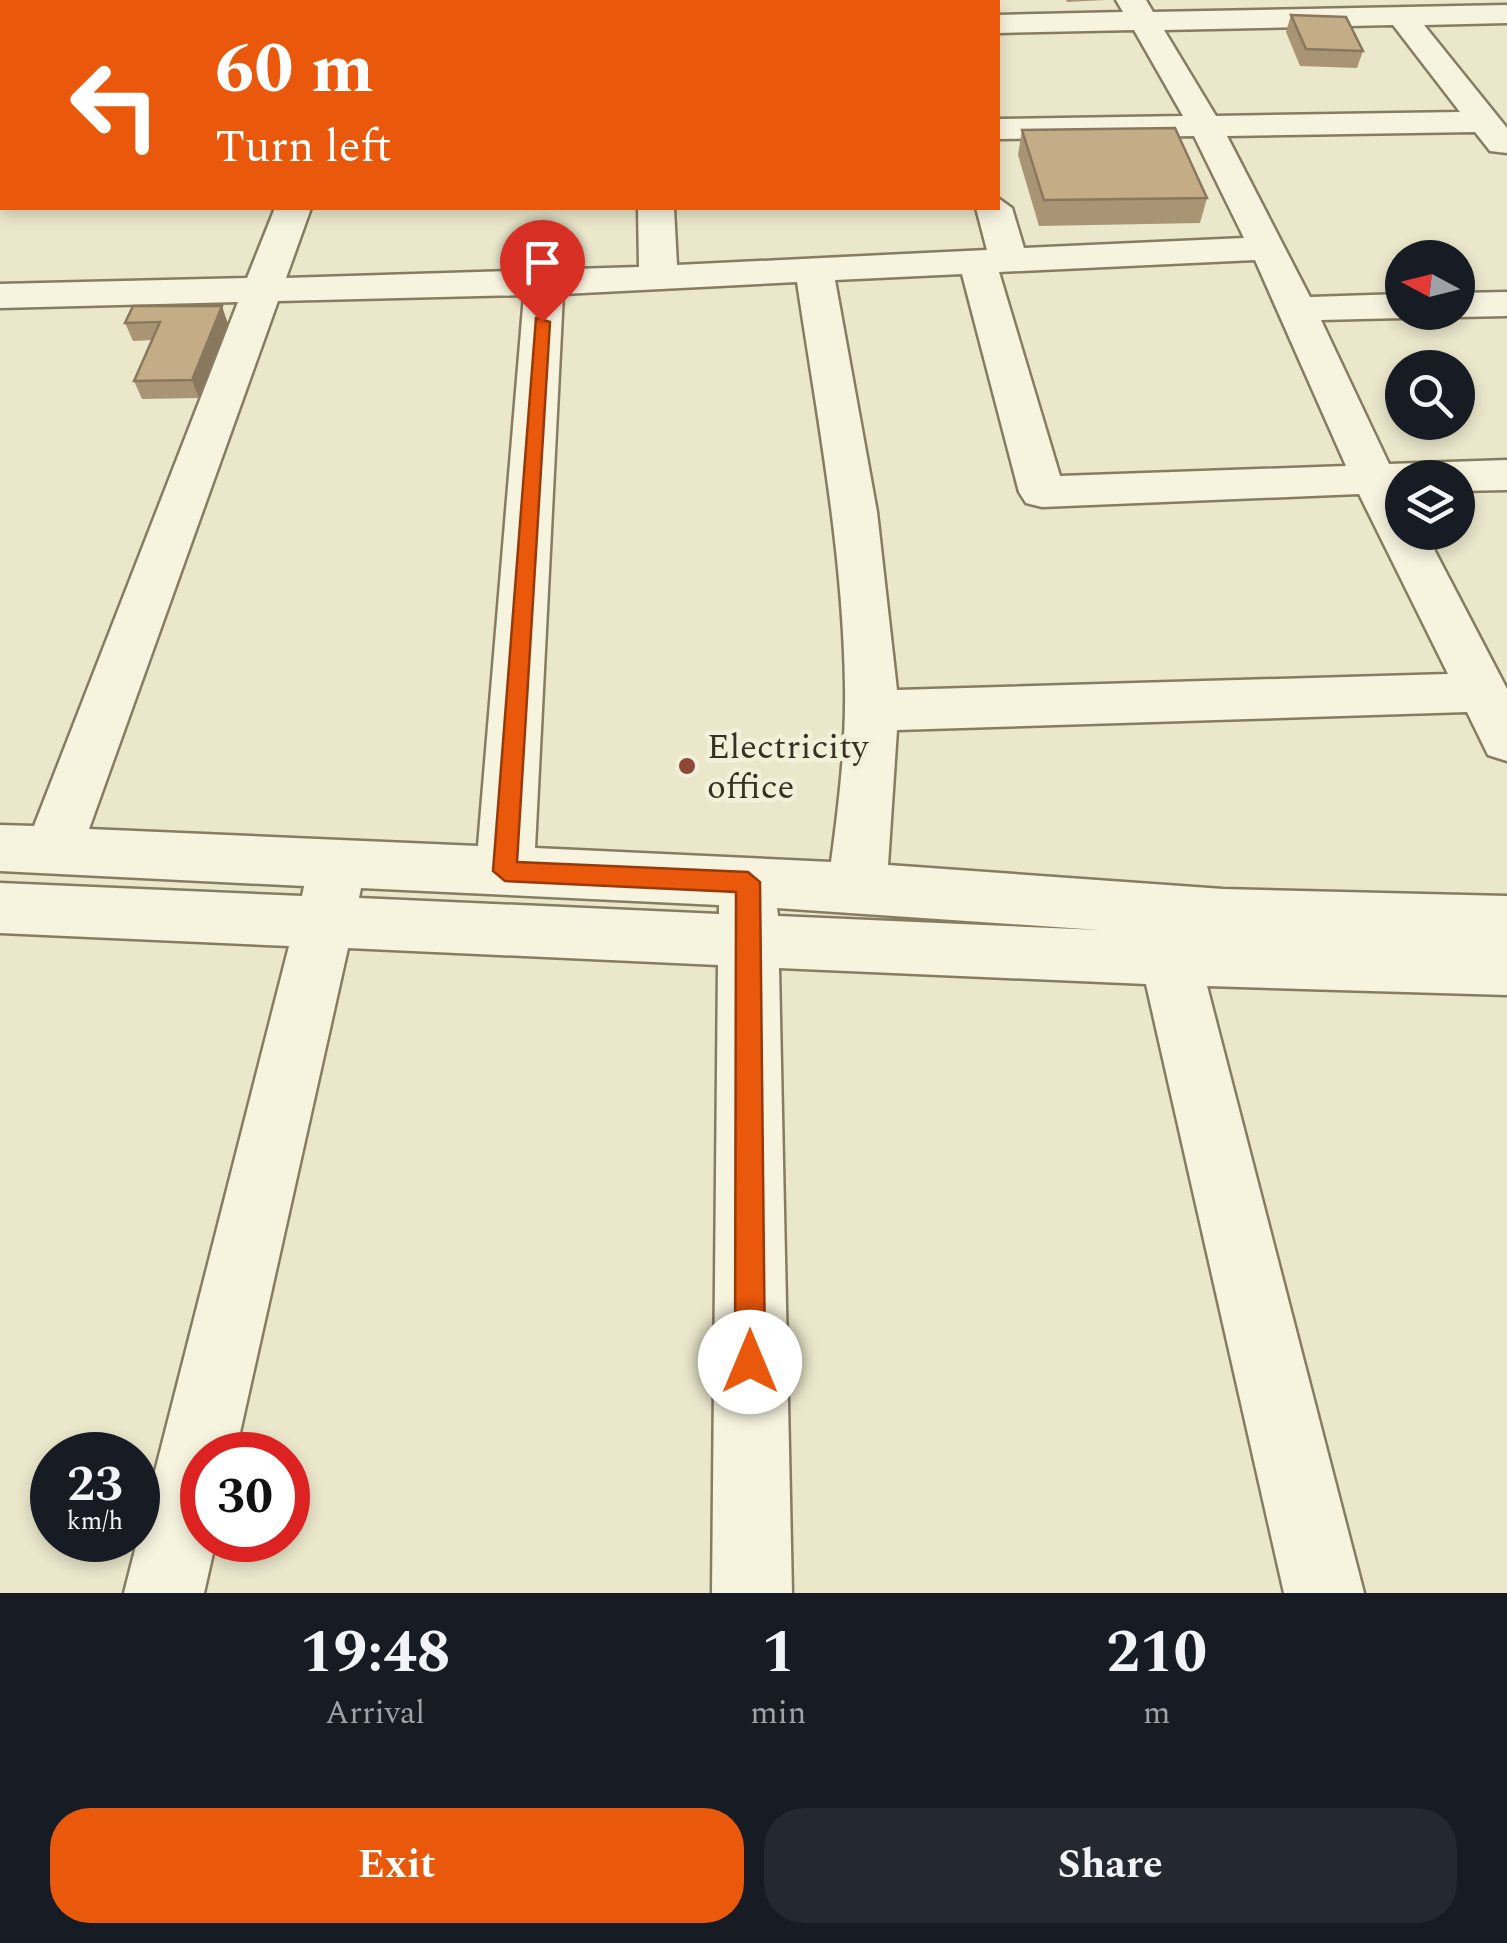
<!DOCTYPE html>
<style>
body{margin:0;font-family:Spectral,serif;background:#242831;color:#f1f3f6;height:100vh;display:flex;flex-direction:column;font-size:38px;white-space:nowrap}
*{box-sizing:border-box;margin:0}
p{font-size:32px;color:#9ea1a6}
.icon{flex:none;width:55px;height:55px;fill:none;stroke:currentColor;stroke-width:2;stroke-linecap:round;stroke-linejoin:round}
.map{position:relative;height:1593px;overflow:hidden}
.side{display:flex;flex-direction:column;background:#171b24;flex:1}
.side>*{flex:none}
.top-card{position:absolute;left:0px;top:0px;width:1000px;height:210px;box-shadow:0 5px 15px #0003;background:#ea580c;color:#fff;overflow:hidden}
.needle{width:65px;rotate:277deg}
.tools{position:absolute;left:1385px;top:240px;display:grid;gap:20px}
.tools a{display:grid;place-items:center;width:90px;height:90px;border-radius:50%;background:#171b24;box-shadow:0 5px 15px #0003;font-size:50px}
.speed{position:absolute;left:30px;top:1432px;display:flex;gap:20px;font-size:50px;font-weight:700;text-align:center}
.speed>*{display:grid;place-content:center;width:130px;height:130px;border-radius:50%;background:#171b24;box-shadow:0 5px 15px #0003;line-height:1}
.speed small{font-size:25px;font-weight:400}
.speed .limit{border:15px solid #d22;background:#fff;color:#111}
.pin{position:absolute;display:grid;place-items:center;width:85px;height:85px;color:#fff;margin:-102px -42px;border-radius:50% 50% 50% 0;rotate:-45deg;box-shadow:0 0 10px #0007}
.pin .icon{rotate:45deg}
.me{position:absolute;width:110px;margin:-55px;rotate:0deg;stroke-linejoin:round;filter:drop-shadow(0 0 8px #0008)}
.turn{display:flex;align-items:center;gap:35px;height:210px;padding:0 50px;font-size:45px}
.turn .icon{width:130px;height:130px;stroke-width:2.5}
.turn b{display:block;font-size:70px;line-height:85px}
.eta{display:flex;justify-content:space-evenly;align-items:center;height:170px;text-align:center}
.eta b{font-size:60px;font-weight:700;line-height:70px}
.action{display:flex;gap:20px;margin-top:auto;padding:20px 50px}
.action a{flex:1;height:115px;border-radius:40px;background:#ea580c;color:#fff;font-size:40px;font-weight:700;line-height:115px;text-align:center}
.action a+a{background:#242831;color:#f1f3f6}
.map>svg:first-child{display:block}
</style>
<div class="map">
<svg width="1507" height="1593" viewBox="0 0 1507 1593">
<rect width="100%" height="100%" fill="#eae7cb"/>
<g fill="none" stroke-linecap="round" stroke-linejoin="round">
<!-- minor casing -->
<g stroke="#867c61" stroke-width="5">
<g id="minor">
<path d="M372 0H407L409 2H374Z"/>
<path d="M636 0H666V2H637Z"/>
<path d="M896 0H926L927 2H898Z"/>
<path d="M1116 0H1146L1153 12 1507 5V23L1424 25 1507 128V153L1490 151 1475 132 1227 136 1310 297 1402 294V312H1417L1402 318 1321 320 1389 464 1507 460V490L1458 491V478H1402V532H1425L1507 689V761L1488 755 1467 712 897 730 888 865 1223 889 1507 896V995L1207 986 1364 1593H1284L1146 984 779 968 792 1593H712L718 965 348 948 235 1455H202V1540H216L204 1593H124L289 946 0 933V883L302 896 304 886 0 871V825L34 826 238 302 0 308V284L247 278 275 208H311L286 278 639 267 638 208H674L677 265 987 250 976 208H998V198L1012 208 1024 248 1244 238 1194 136 998 139V119L1183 116 1134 30 998 33V15L1123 12ZM1393 25 1460 112 1216 116 1164 30ZM1255 260 1346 466 1060 476 999 272ZM962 274 1019 492 1026 503 1042 507 1359 494 1448 674 897 690 877 512 835 280ZM797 282C817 416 843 550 845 686 846 744 839 803 831 862L535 848 563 294ZM524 295 478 846 89 829 278 301ZM361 888 719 905V914L359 898ZM777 908 1099 930 778 916Z"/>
<path d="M1507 292V316L1458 317 1444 312H1458V293Z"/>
</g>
</g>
<!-- minor -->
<use href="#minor" fill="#f6f3de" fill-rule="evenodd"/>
</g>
<!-- wall -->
<g fill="#a99473">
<rect x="737" y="0" width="41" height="2"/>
<path d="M1066 0H1105L1067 2Z"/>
<path d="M1291 15 1363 51 1357 68 1300 66 1286 32Z"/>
<path d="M1022 130 1207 198 1200 223 1039 226 1018 155Z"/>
<path d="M125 323 228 324 199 398 142 399 134 381 152 340 133 341Z"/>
</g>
<!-- shaded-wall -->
<g fill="#89785e">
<path d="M78 0H94L93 2H76Z"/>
<path d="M222 306 228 324 199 398 192 380Z"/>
</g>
<!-- building -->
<g fill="#c4ac86" stroke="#89785e" stroke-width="2.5">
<path d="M24 0H78L76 2H23Z"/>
<path d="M713 0H732V2H714Z"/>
<path d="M1291 15 1346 17 1363 51 1306 49Z"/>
<path d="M1175 128 1207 198 1044 200 1022 130Z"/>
<path d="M133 306H222L192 380 134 381 160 322 125 323Z"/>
</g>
<!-- route -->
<path fill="#ea580c" stroke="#983908" stroke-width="2.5" d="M536 318 550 322 517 862 748 872 760 882 765 1362 761 1372 750 1377 740 1372 735 1362 736 892 505 881 493 871Z"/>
<!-- markers -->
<circle fill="#8e4838" stroke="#f3f0da" stroke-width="4" cx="687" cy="766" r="10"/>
<g text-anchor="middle" stroke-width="9" stroke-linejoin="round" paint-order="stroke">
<!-- poi labels -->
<g font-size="35" fill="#383123" stroke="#f3f0da" text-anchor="start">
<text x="707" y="758">Electricity<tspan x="707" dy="40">office</tspan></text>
</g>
</g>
</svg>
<div class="tools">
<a><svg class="needle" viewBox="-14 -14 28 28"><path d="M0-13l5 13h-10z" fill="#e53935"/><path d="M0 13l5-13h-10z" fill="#9ea1a6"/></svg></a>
<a><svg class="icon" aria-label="search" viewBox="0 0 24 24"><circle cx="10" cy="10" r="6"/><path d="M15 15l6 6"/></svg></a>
<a><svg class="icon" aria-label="layers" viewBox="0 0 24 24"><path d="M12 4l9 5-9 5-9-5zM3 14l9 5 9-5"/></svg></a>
</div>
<div class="speed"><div>23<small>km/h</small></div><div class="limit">30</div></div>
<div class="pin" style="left:542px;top:322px;background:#d93025"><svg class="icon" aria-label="arrive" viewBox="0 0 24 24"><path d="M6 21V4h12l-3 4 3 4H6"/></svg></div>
<svg class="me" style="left:750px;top:1362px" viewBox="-20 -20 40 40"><circle r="19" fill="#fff"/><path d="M0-13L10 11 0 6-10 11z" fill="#ea580c"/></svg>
<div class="top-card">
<div class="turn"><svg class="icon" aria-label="left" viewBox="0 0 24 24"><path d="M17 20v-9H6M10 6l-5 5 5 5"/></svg><div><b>60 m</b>Turn left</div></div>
</div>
</div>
<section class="side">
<div class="eta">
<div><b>19:48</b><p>Arrival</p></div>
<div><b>1</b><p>min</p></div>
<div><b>210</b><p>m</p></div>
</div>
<div class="action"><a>Exit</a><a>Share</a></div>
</section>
